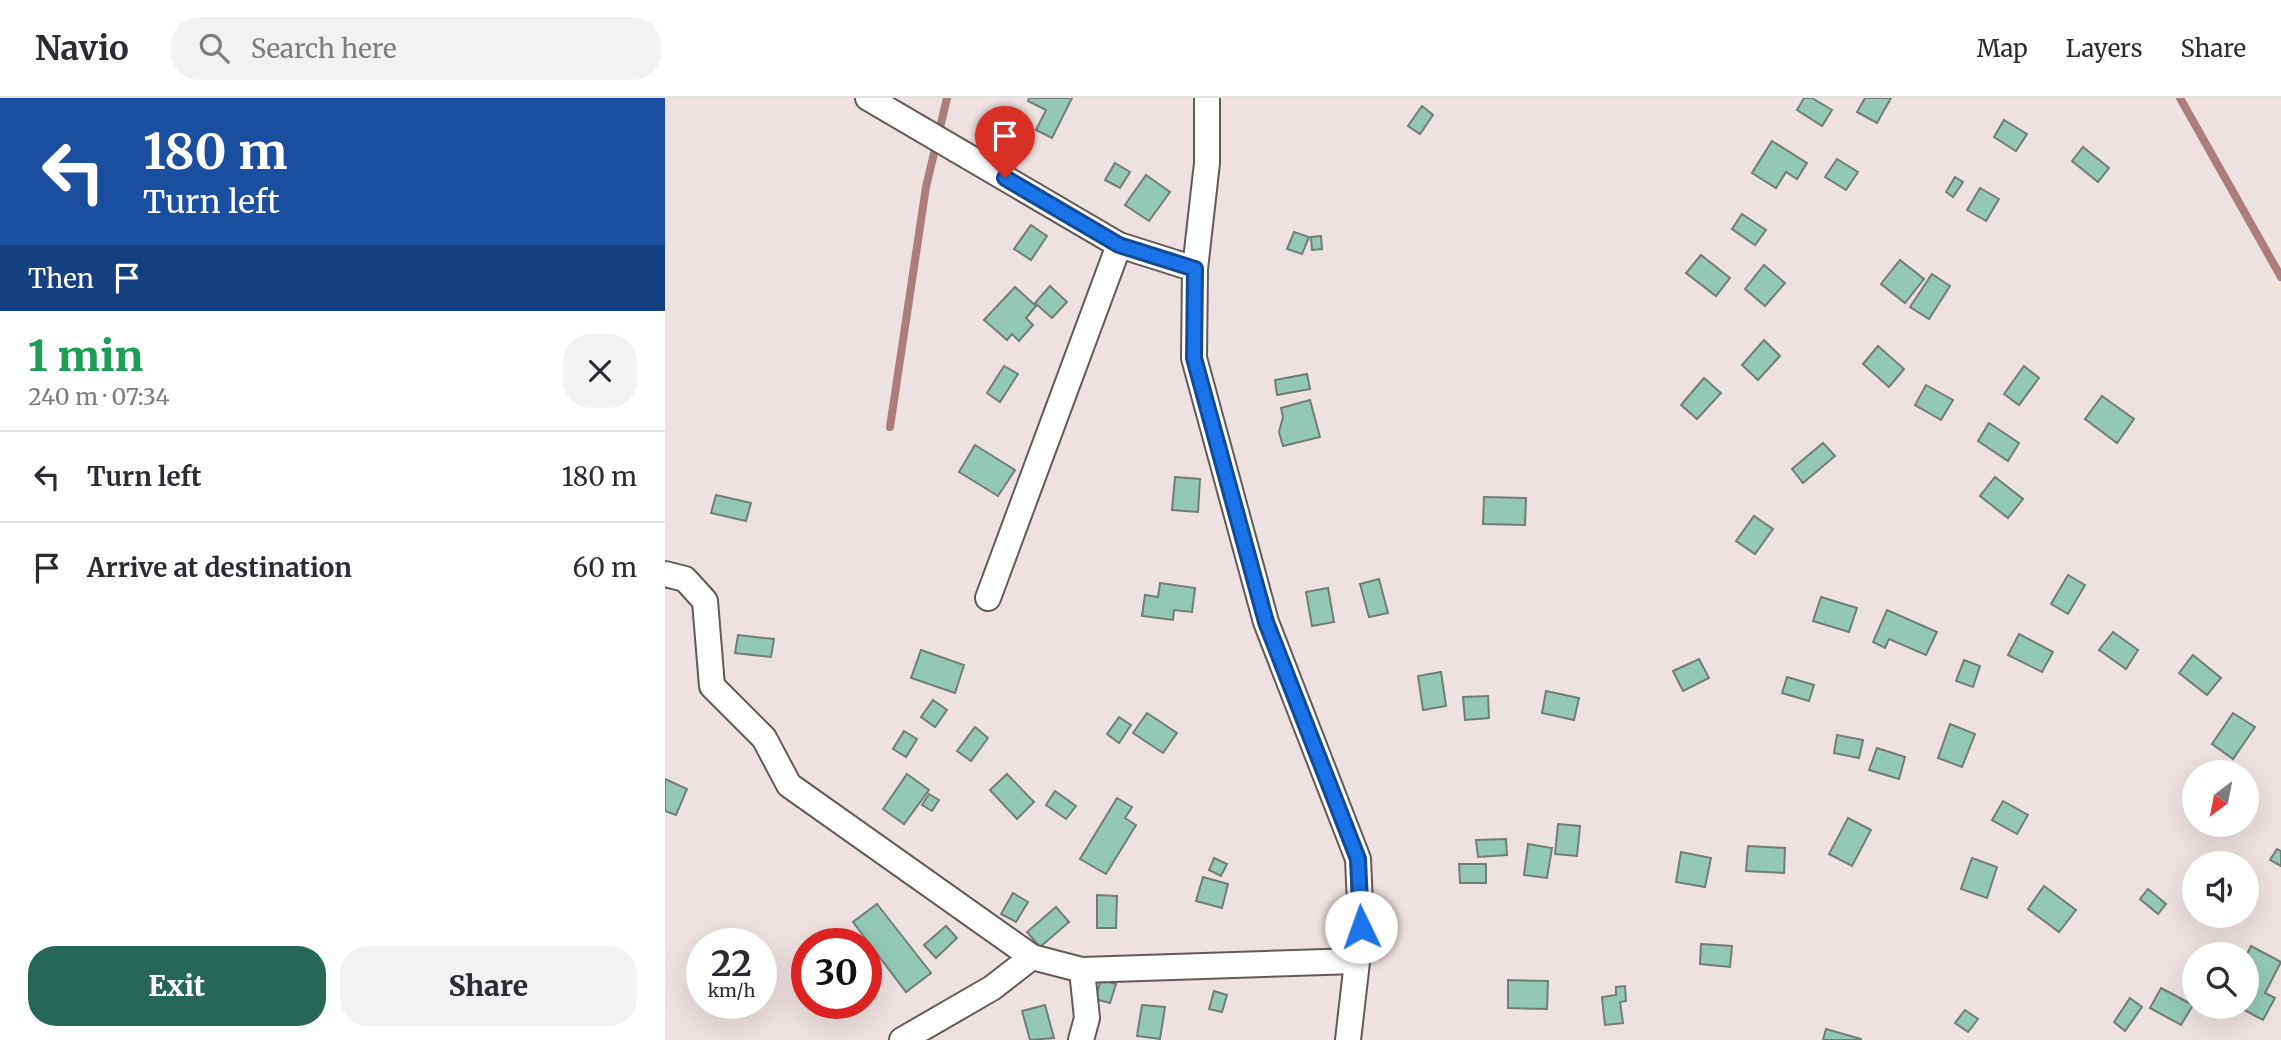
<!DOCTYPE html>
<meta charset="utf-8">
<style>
body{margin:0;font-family:Merriweather,serif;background:#f2f2f3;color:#2b2b33;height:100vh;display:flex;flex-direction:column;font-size:26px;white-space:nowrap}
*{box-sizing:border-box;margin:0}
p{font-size:23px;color:#7c7c81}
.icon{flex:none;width:38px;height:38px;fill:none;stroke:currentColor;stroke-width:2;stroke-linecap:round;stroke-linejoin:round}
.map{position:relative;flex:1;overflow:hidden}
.sheet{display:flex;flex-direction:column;background:#fff;width:665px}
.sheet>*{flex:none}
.guide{background:#1a4fa0;color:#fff;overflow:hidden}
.needle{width:46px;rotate:212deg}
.fabs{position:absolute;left:1517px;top:662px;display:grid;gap:14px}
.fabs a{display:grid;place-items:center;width:77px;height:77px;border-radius:50%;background:#fff;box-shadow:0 7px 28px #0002;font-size:35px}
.speed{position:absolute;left:21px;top:830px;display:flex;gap:14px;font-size:35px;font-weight:700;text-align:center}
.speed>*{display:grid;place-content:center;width:91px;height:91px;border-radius:50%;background:#fff;box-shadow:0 7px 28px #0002;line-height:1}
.speed small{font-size:18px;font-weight:400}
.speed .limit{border:10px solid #d22;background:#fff;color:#111}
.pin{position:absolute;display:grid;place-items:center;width:60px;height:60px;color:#fff;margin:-72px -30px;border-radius:50% 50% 50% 0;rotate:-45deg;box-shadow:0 0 7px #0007}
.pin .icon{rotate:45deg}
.me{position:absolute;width:77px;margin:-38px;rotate:357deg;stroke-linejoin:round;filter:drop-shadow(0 0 5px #0008)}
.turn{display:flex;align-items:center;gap:24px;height:147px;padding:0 28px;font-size:32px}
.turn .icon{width:91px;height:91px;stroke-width:2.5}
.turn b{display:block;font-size:49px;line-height:60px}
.then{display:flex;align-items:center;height:66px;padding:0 28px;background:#0003;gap:14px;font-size:26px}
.round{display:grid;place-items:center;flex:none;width:74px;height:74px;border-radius:28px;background:#f2f2f3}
.summary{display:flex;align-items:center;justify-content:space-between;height:119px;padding:0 28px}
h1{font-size:42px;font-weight:800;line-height:52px;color:#1e9e55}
.button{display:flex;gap:14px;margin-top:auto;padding:14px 28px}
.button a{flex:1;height:80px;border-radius:28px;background:#266756;color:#fff;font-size:28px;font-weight:800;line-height:80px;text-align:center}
.button a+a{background:#f2f2f3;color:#2b2b33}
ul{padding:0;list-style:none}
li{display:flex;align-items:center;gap:21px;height:91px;padding:0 28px;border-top:2px solid #e1e1e2}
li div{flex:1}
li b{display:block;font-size:26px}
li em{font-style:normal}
header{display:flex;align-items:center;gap:42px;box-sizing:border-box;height:98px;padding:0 35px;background:#fff;border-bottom:2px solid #e1e1e2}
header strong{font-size:33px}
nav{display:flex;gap:38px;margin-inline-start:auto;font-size:24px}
.search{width:490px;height:63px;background:#f2f2f3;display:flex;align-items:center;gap:18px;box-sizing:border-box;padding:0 24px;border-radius:28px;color:#7c7c81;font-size:26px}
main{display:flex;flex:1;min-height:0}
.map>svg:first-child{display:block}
</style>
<header>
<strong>Navio</strong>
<div class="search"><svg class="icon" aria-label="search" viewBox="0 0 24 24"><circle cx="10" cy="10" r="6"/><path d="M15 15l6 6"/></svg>Search here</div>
<nav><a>Map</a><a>Layers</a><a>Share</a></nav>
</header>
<main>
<section class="sheet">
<div class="guide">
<div class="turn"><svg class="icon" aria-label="left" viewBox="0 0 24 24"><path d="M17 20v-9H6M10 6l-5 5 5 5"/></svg><div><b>180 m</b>Turn left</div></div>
<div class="then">Then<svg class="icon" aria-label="arrive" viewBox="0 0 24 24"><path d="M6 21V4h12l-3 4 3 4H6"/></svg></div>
</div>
<div class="summary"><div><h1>1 min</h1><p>240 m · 07:34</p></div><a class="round"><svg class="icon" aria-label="close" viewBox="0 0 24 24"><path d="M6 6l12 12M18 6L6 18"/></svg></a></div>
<ul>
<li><svg class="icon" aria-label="left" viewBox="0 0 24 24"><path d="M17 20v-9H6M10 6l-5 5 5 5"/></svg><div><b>Turn left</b></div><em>180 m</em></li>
<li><svg class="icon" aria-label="arrive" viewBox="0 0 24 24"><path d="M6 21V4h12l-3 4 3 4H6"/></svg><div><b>Arrive at destination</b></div><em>60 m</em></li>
</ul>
<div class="button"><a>Exit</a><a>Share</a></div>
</section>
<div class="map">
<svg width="1616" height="942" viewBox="0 0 1616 942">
<rect width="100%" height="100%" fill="#eee1e1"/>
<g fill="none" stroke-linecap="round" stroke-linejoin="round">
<!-- stream -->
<g stroke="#ad7d7c" stroke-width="8">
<path d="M1515 0 1616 179"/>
<path d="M225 329 261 89 282 0"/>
</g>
</g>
<!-- building -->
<g fill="#93c8b7" stroke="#727d79" stroke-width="2">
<path d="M364 0H407L387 40 371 32 381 12 363 3Z"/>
<path d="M1139 0H1147L1167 12 1157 28 1132 12Z"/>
<path d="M1200 0H1226L1212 25 1192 14Z"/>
<path d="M757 8 768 17 755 36 743 28Z"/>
<path d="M1339 22 1362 36 1351 53 1329 39Z"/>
<path d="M1107 43 1142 65 1132 81 1121 74 1111 90 1087 75Z"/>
<path d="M1418 49 1444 70 1433 84 1407 63Z"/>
<path d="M1172 61 1193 74 1181 92 1160 79Z"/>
<path d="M450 65 465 74 455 90 440 82Z"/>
<path d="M481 77 505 94 484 123 460 107Z"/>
<path d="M1290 79 1298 84 1288 99 1281 94Z"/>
<path d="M1315 90 1334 101 1321 123 1302 112Z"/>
<path d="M1077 116 1101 132 1090 147 1067 131Z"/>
<path d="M366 127 382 138 366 162 349 151Z"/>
<path d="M629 134 644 139 637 156 622 151Z"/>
<path d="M656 138 657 151 647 152 646 139Z"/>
<path d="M1036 157 1065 180 1051 198 1021 175Z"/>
<path d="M1235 162 1259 181 1240 205 1216 186Z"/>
<path d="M1099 167 1120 185 1100 208 1080 191Z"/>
<path d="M1267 176 1285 188 1264 221 1245 209Z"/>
<path d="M385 188 402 204 387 220 370 205Z"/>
<path d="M350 189 371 208 361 220 368 227 354 243 347 236 342 242 319 222Z"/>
<path d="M1099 242 1115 258 1093 282 1077 267Z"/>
<path d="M1213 248 1239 271 1224 289 1198 266Z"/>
<path d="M339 268 353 276 335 304 322 295Z"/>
<path d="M1359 268 1374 280 1354 307 1339 296Z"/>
<path d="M642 276 645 291 612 297 610 282Z"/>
<path d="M1039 280 1056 295 1032 321 1016 307Z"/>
<path d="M1261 287 1288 302 1276 322 1250 307Z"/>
<path d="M1437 298 1469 321 1452 345 1420 321Z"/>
<path d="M645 302 655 339 618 348 614 334 618 319 616 310Z"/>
<path d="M1324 325 1354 345 1343 363 1313 343Z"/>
<path d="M1158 345 1170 358 1138 385 1127 371Z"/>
<path d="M310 347 350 372 333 398 294 374Z"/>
<path d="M510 379 535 381 533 414 507 412Z"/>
<path d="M1330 379 1358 401 1343 420 1315 398Z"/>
<path d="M51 397 86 405 81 423 46 415Z"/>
<path d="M819 399 861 400 860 427 818 426Z"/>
<path d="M1089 418 1108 431 1090 456 1071 443Z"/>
<path d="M1403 477 1420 487 1403 516 1386 506Z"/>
<path d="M714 481 723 515 704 519 695 486Z"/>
<path d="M495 485 530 490 527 514 509 512 508 522 477 518 480 497 493 499Z"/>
<path d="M663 490 669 524 647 528 641 494Z"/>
<path d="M1156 499 1192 510 1184 534 1148 523Z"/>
<path d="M1222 512 1272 534 1261 557 1224 541 1220 550 1208 544Z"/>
<path d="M1448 534 1473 552 1461 571 1434 552Z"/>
<path d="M1354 536 1388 554 1377 574 1343 557Z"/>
<path d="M73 537 109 541 106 559 70 555Z"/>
<path d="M256 552 299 567 290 595 246 580Z"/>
<path d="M1528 557 1556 580 1542 597 1514 575Z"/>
<path d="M1034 561 1044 580 1018 593 1008 573Z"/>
<path d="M1299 562 1315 568 1308 589 1291 583Z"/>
<path d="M776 574 781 608 758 612 753 578Z"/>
<path d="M1122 579 1149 587 1144 603 1117 595Z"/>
<path d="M881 593 914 600 909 622 877 615Z"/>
<path d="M823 598 824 620 800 622 798 599Z"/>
<path d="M268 602 282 612 270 629 256 619Z"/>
<path d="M482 615 512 635 498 655 468 635Z"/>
<path d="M1568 615 1590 629 1568 661 1547 646Z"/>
<path d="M454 619 466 627 454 645 442 636Z"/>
<path d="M1285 626 1310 636 1297 669 1273 660Z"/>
<path d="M310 629 323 640 306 663 292 653Z"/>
<path d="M239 633 252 641 241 659 228 651Z"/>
<path d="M1172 637 1198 642 1194 660 1169 655Z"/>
<path d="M1212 650 1240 659 1234 681 1204 672Z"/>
<path d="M242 676 264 692 239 726 218 711Z"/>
<path d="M342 676 369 704 352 721 325 692Z"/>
<path d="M0 681 22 691 11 717 0 713Z"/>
<path d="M390 693 411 708 401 721 381 707Z"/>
<path d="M264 696 274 702 267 713 257 707Z"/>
<path d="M452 700 467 709 460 720 471 727 441 776 415 761Z"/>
<path d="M1338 703 1363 717 1352 736 1327 722Z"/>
<path d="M1183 720 1206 732 1187 768 1164 756Z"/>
<path d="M893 726 915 728 912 758 890 756Z"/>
<path d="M841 741 842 757 813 759 811 742Z"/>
<path d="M863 746 887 750 882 780 859 777Z"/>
<path d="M1083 748 1120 750 1119 775 1081 773Z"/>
<path d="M1612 751 1616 753V768L1605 762Z"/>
<path d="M1016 754 1046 760 1040 789 1011 784Z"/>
<path d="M549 760 562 766 556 778 544 772Z"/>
<path d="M1307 760 1332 769 1322 800 1296 791Z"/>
<path d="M794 766H821V785H795Z"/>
<path d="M538 779 563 786 557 810 531 803Z"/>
<path d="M1379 788 1411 812 1394 834 1363 811Z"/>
<path d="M1483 791 1501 806 1493 816 1475 801Z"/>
<path d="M348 795 363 804 351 824 336 816Z"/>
<path d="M432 797 452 798 451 830H432Z"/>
<path d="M212 806 266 875 241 894 188 824Z"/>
<path d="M391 809 404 824 375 849 362 834Z"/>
<path d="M281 828 292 840 271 860 259 847Z"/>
<path d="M1036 846 1067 848 1065 869 1035 866Z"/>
<path d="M1586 848 1616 864 1600 895 1610 900 1598 922 1572 908H1582V856Z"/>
<path d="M436 882 451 886 445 905 430 901Z"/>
<path d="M843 882 883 883 882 911 843 910Z"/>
<path d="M960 888 961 903 955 904 958 925 940 927 937 899 951 897V889Z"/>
<path d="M1496 890 1528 907 1516 927 1485 910Z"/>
<path d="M549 893 562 897 557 914 544 911Z"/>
<path d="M1465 900 1477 909 1460 933 1449 924Z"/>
<path d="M380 907 389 940 365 942 357 913Z"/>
<path d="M477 907 500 909 495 941 472 938Z"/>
<path d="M1300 912 1313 921 1303 934 1290 925Z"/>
<path d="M1161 931 1196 941V942H1158Z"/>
</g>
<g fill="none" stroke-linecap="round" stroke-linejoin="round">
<!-- street casing -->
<g stroke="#645959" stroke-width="28">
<g id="street">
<path d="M203 0 454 147 530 171"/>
<path d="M542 0V65L530 171 529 260 601 524 693 761 696 829 683 942"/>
<path d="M0 476 20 481 40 503 47 588 99 640 124 687 367 859 417 872 691 863"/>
<path d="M323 500 454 147"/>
<path d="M237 942 327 890 367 859"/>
<path d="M416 942 422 920 417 872"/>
</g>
</g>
<!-- street -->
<use href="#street" stroke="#fff" stroke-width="24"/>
</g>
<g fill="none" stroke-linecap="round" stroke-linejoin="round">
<!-- route casing -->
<g stroke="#114b97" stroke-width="18">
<path id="route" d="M340 80 454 147 530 171 529 260 601 524 693 761 696 829"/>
</g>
<!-- route -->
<use href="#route" stroke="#1a73e8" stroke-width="12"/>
</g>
</svg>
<div class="fabs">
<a><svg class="needle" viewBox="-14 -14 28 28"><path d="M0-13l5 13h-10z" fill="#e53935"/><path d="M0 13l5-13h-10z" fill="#7c7c81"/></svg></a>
<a><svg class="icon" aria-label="sound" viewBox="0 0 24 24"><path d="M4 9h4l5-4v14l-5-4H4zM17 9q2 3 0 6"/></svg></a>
<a><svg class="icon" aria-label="search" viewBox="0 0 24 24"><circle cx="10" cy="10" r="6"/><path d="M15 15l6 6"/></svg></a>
</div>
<div class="speed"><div>22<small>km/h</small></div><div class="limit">30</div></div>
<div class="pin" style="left:340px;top:80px;background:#d93025"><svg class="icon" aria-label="arrive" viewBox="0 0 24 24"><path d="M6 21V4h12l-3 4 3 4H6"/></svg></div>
<svg class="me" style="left:696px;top:829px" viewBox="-20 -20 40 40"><circle r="19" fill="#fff"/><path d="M0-13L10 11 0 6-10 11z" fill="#1a73e8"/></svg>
</div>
</main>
